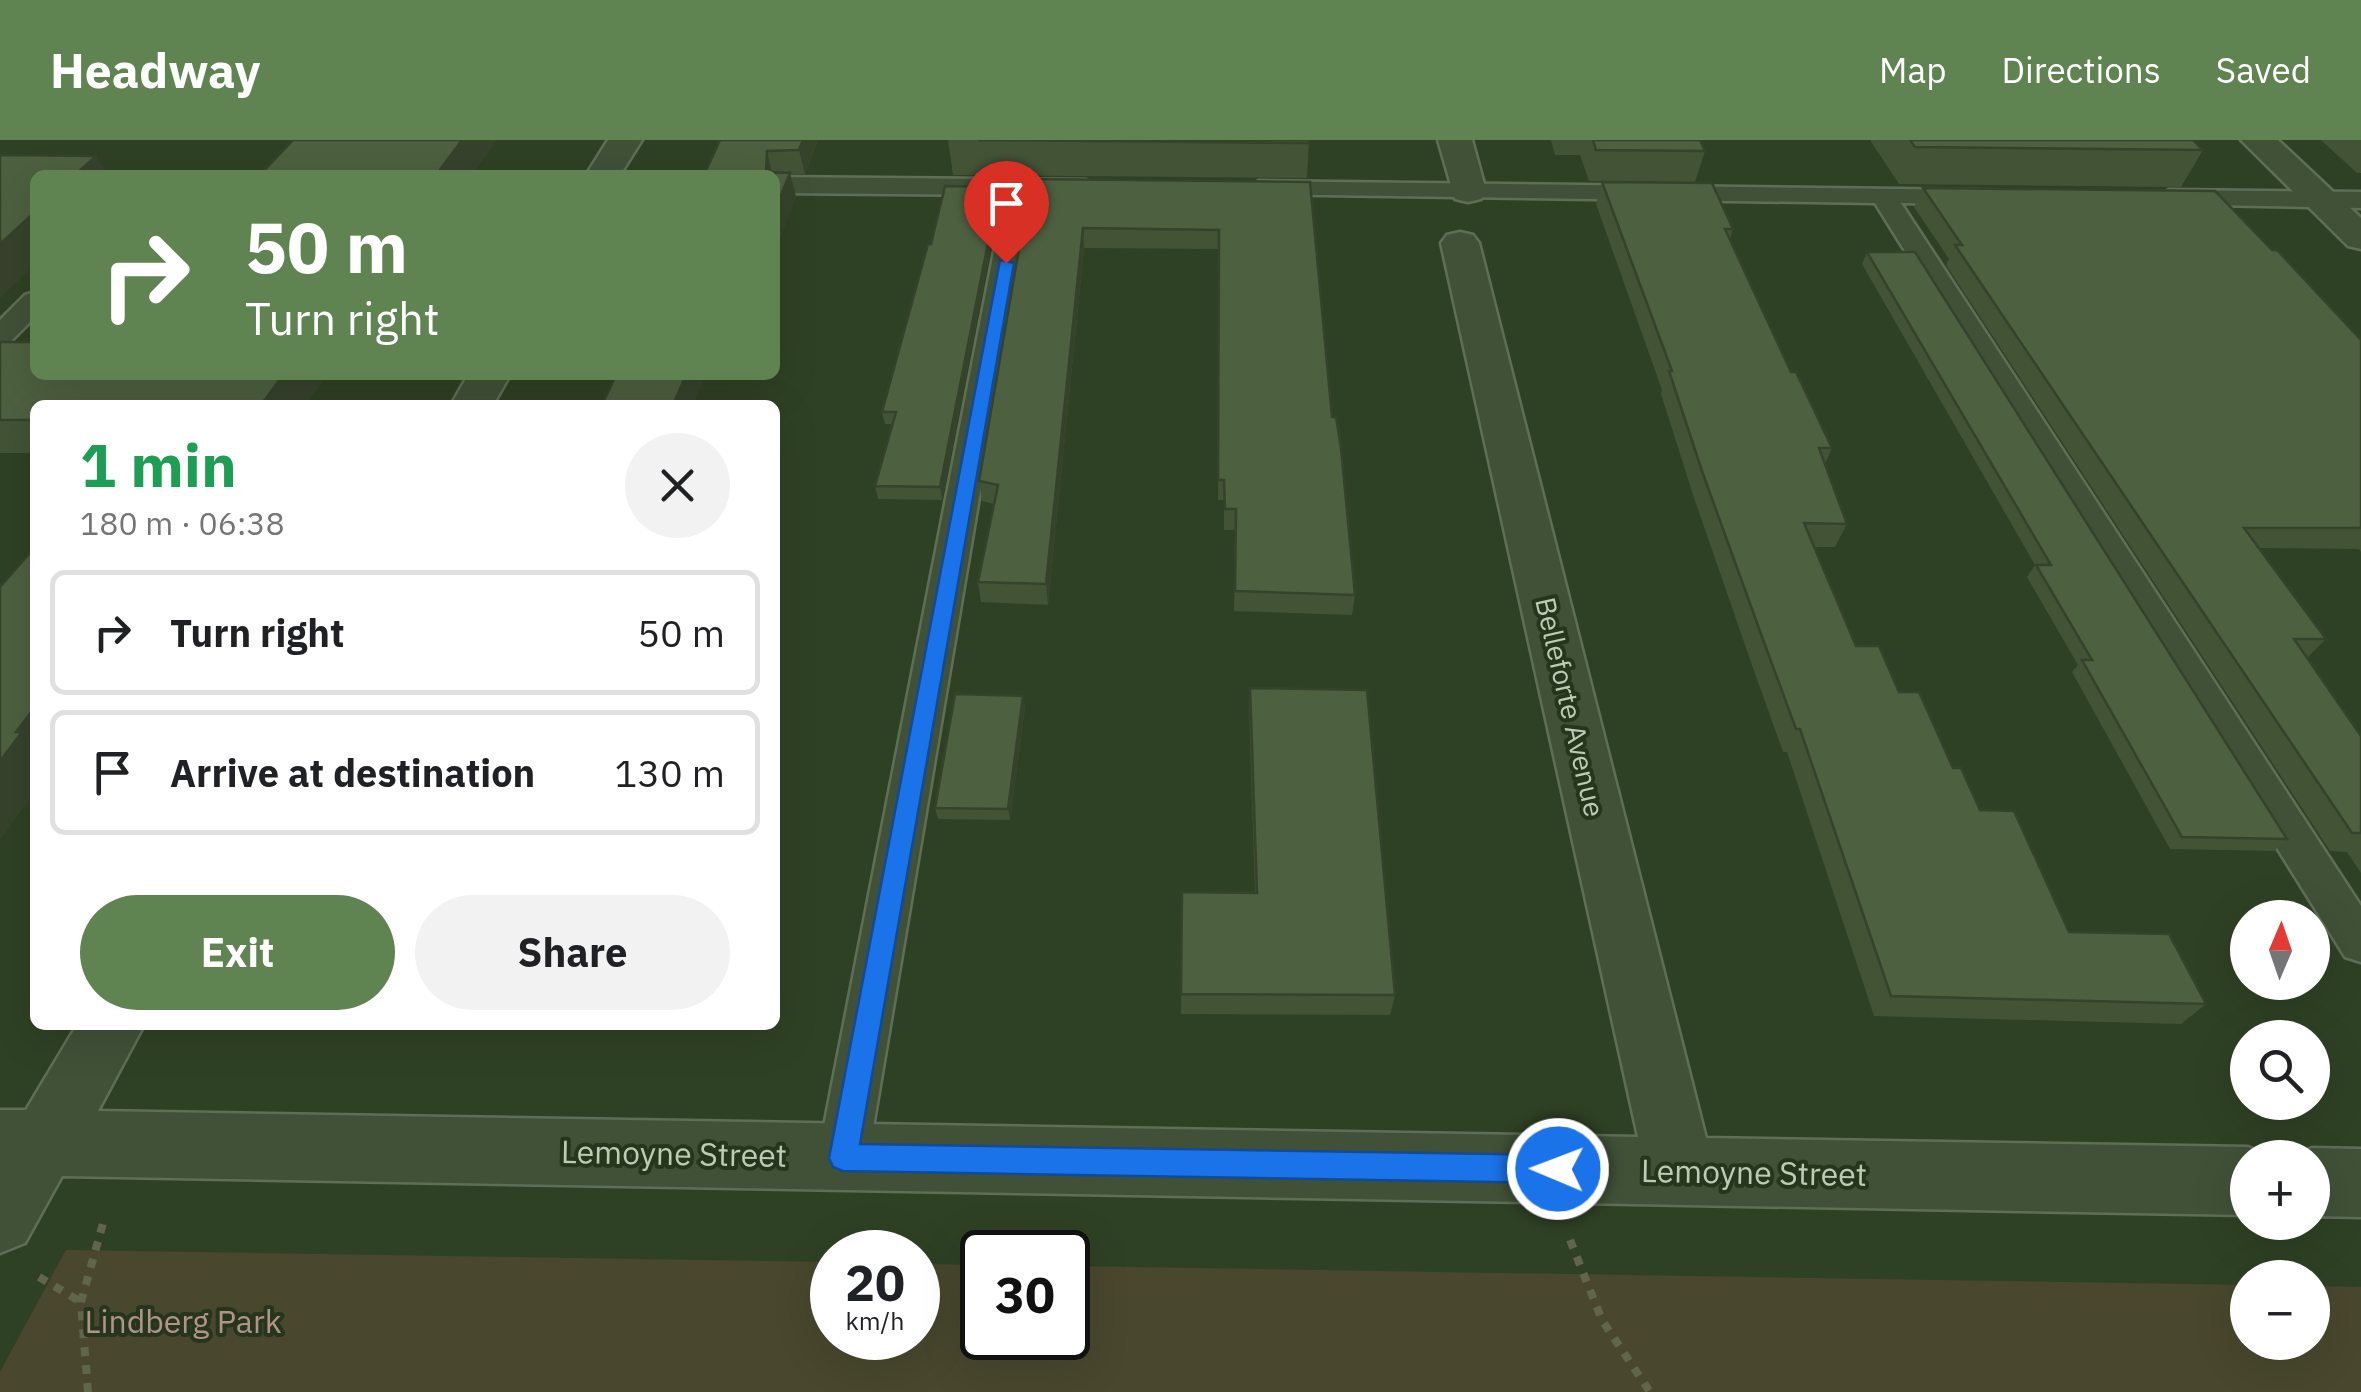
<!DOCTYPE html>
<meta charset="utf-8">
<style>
body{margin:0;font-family:"IBM Plex Sans",sans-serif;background:#f2f2f2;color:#202124;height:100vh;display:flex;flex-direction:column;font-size:38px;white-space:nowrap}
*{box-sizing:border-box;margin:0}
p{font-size:32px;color:#757577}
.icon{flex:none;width:55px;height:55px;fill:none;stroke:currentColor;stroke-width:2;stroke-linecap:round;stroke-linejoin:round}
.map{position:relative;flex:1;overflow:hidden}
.panel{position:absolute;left:30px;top:260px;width:750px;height:630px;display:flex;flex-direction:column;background:#fff;border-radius:15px;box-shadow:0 10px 40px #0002}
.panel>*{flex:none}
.guide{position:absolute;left:30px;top:30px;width:750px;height:210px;border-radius:15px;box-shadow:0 10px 40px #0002;background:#608451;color:#fff;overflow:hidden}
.needle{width:65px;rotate:2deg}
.tools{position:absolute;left:2230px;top:760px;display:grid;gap:20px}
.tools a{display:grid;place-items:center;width:100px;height:100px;border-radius:50%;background:#fff;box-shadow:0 10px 40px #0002;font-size:50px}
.speed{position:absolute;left:810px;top:1090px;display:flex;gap:20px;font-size:50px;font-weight:700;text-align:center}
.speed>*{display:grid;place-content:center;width:130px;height:130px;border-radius:50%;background:#fff;box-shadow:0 10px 40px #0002;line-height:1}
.speed small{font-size:25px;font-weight:400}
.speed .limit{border:5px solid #111;border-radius:15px;background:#fff;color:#111}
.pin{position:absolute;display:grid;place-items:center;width:85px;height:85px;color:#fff;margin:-102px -42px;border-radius:50% 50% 50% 0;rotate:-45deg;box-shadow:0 0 10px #0007}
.pin .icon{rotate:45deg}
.me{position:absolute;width:110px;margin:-55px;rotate:271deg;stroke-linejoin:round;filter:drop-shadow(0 0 8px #0008)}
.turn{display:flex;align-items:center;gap:35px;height:210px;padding:0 50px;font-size:45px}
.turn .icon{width:130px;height:130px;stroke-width:2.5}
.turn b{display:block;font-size:70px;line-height:85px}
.round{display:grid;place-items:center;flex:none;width:105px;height:105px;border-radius:52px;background:#f2f2f2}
.head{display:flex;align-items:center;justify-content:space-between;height:170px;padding:0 50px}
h1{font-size:60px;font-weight:800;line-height:75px;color:#1e9e55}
.action{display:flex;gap:20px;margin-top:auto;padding:20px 50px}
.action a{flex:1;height:115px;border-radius:60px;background:#608451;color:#fff;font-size:40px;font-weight:800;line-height:115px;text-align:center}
.action a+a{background:#f2f2f2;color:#202124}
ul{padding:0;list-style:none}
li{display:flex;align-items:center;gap:30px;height:125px;margin:0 20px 15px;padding:0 30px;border:5px solid #e0e0e0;border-radius:15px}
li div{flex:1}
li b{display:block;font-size:38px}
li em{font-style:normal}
header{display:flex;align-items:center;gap:60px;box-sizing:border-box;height:140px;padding:0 50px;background:#608451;color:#fff}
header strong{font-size:48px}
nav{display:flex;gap:55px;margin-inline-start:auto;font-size:35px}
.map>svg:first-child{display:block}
</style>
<header>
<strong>Headway</strong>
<nav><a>Map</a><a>Directions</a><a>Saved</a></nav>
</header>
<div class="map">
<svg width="2361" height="1252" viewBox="0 0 2361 1252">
<rect width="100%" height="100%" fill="#2f4124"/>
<!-- green -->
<path fill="#49482e" d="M66 1110 832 1122V1198H918V1124L982 1125V1198H1068V1126L2247 1145 2248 1202H2312L2313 1146 2361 1147V1252H0V1232Z"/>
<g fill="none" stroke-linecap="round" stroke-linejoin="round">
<!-- service casing -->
<g stroke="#5f6e56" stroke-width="5">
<g id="service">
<path d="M775 37 1086 40 1099 48 1086 56 1030 55 868 1017 861 1034 843 1041 825 1034 818 1017 1005 55 775 53Z"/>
<path d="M1259 41 1980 50 1984 56 1980 62 1971 64 1901 63 2361 766V822L2345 817 1875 63 1250 54 1246 49Z"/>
<path d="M2169 50 2361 52V68L2160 64 2156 58Z"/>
<path d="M35 152V177L10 202 0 205V180L25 155Z"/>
</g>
</g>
<!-- minor casing -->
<g stroke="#5f6e56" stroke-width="5">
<g id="minor">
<path d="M608 0H642L620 35H586Z"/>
<path d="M1438 0H1472L1486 51 1481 59 1468 62 1455 59Z"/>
<path d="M2241 0H2278L2361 78V109L2348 106Z"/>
<path d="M1460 92 1473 95 1479 103 1706 998 2248 1007 2273 1018H2248V1075L62 1036 25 1103 0 1113V970H26L77 885H144L98 971 1638 997 1441 103 1447 95Z"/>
<path d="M468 235H510L493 265H451Z"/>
<path d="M2312 1008 2361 1009V1077L2312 1076V1018H2289Z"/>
</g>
</g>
<!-- path -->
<g stroke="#60654b" stroke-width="8" stroke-dasharray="9 9" stroke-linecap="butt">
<path d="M1570 1100 1602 1180 1650 1252"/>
<path d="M39 1137 81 1162"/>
<path d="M88 1252 81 1162 105 1076"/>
</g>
<!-- service -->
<use href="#service" fill="#415138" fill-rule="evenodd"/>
<!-- minor -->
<use href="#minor" fill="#415138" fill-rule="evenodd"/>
</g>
<!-- wall -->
<g fill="#425336">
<path d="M720 0H818L805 34H790L796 57 775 110V35Z"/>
<path d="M948 0H1309L1307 38 953 35Z"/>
<path d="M1551 0H1700L1705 11 1695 42 1589 41 1580 15H1555Z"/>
<path d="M1870 0H2193L2203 10 2181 47 1899 44Z"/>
<path d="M2321 0H2361V33H2357Z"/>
<path d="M1031 39 1310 42 1332 277 1355 455 1352 475 1234 471 1235 390H1224V360H1218L1219 109 1084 108 1048 465 981 462 978 442 994 364 982 361 979 341Z"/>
<path d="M1602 42 1733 89 1730 99 1791 232 1832 308 1825 324 1847 384 1835 407H1814L1856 506 1899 552 1953 628 1980 670 2069 792 2206 864 2181 884 1874 876 1787 612H1783L1753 528 1693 355 1661 254 1662 250 1596 64Z"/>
<path d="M999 47 1000 59 942 360 878 359 875 346 893 284H885L882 272 931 104Z"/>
<path d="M1923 48 2272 110 2361 200V412L2359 409 2259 408 2326 499 2307 518 2361 596V733L2347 712 2330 711 1946 125 1949 119 1914 67Z"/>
<path d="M1867 112 2287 699 2274 711 2170 709 2072 532 2078 525 2027 437 2035 425 1862 124Z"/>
<path d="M0 202 35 235H327L305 265H35V313H0Z"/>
<path d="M616 235H736V236Z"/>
<path d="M1250 548 1395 855 1390 875 1181 874 1182 752 1255 753 1249 571Z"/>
<path d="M1023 556 1025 568 1010 680 938 679 935 668Z"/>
</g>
<!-- shaded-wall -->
<g fill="#36432c">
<path d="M462 0H497L472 35H436Z"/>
<path d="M803 0H818L805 34 799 10Z"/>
<path d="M767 11 772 34 766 32Z"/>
<path d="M96 16 108 35H75Z"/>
<path d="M790 33 796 57 775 110V70Z"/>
<path d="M999 47 1000 59 942 360 940 347Z"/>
<path d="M35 72V125L0 158V104Z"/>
<path d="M1083 88 1084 108 1048 465 1046 444Z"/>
<path d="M283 235H327L305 265H261Z"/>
<path d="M686 235 705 236 693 265H673Z"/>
<path d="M1023 556 1025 568 1010 680 1008 669Z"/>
<path d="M35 567V651L0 700V621L16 592Z"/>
</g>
<!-- building -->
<g fill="#4d603f" stroke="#36432c" stroke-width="2.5">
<path d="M293 0H462L436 35H260Z"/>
<path d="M720 0H803L799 10 767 11 766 32 790 33 775 70V35H704Z"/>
<path d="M978 0H1309L1310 3Z"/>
<path d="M1593 0H1700L1705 11 1596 10Z"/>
<path d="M1910 0H2193L2203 10 1915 7Z"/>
<path d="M0 15 96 16 75 35H35V72L0 104Z"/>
<path d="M1031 39 1310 42 1332 277H1336L1341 308 1355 455 1235 451 1236 369H1225L1224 340H1218L1219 90 1083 88 1046 444 978 442 998 345 979 341Z"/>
<path d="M1602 42 1712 43 1733 89H1725L1791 232H1796L1832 308H1819L1847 384 1804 383 1856 506H1879L1899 552H1919L1953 628H1961L1980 670 2014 671 2069 792 2169 794 2206 864 1891 856 1800 589H1796L1765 505 1702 331 1669 231H1672Z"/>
<path d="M945 46 999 47 940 347 875 346 896 272H882L928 104H931Z"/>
<path d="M1923 48 2215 51 2272 110H2277L2361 200V388H2244L2326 499H2294L2361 596V693H2352L1955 105H1962Z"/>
<path d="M1867 112H1915L2287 699 2182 697 2082 520H2092L2036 425H2051Z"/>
<path d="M0 202H35V235H283L261 265H35V280H0Z"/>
<path d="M616 235H686L673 265H602Z"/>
<path d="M35 407V567L16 592H22L0 621V447Z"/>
<path d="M1250 548 1367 550 1395 855 1181 854 1182 752 1257 753Z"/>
<path d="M955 554 1023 556 1008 669 935 668Z"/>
</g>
<!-- route -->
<path fill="#1a73e8" stroke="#114b97" stroke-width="2.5" d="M1000 120 1014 123 860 1004 1558 1015 1568 1019 1572 1029 1568 1039 1558 1043 843 1031 833 1027 829 1018Z"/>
<g text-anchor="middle" stroke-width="8" stroke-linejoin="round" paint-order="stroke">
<!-- street labels -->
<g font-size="28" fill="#bccbb5" stroke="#26361d">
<text transform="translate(1570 567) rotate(77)" y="10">Belleforte Avenue</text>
</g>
<!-- near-street labels -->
<g font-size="32" fill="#bccbb5" stroke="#26361d">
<text transform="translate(674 1014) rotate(1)" y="11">Lemoyne Street</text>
<text transform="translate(1754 1033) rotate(1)" y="11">Lemoyne Street</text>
</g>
<!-- near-park labels -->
<g font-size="32" fill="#b19388" stroke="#26361d">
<text x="183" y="1193">Lindberg Park</text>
</g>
</g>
</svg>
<div class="tools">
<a><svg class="needle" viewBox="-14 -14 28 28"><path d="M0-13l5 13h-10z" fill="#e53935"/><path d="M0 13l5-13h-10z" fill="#757577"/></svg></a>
<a><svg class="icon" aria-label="search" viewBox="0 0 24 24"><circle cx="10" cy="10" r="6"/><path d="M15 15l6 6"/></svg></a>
<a>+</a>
<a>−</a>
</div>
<div class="speed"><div>20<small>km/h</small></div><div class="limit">30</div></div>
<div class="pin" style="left:1006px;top:123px;background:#d93025"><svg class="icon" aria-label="arrive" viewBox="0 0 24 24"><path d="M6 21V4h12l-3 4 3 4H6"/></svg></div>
<svg class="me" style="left:1558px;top:1029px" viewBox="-20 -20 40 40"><circle r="17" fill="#1a73e8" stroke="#fff" stroke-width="3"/><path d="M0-11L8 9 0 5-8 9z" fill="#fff"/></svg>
<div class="guide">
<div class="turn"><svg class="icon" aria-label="right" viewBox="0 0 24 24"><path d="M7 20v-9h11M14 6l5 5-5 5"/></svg><div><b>50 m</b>Turn right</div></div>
</div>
<section class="panel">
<div class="head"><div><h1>1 min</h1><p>180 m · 06:38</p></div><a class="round"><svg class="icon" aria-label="close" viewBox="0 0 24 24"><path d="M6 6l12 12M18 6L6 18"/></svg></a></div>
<ul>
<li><svg class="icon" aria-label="right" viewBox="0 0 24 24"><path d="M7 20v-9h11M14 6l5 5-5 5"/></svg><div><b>Turn right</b></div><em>50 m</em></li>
<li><svg class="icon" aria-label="arrive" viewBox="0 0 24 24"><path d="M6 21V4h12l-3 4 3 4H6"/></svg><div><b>Arrive at destination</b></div><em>130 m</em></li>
</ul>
<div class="action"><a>Exit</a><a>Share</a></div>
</section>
</div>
